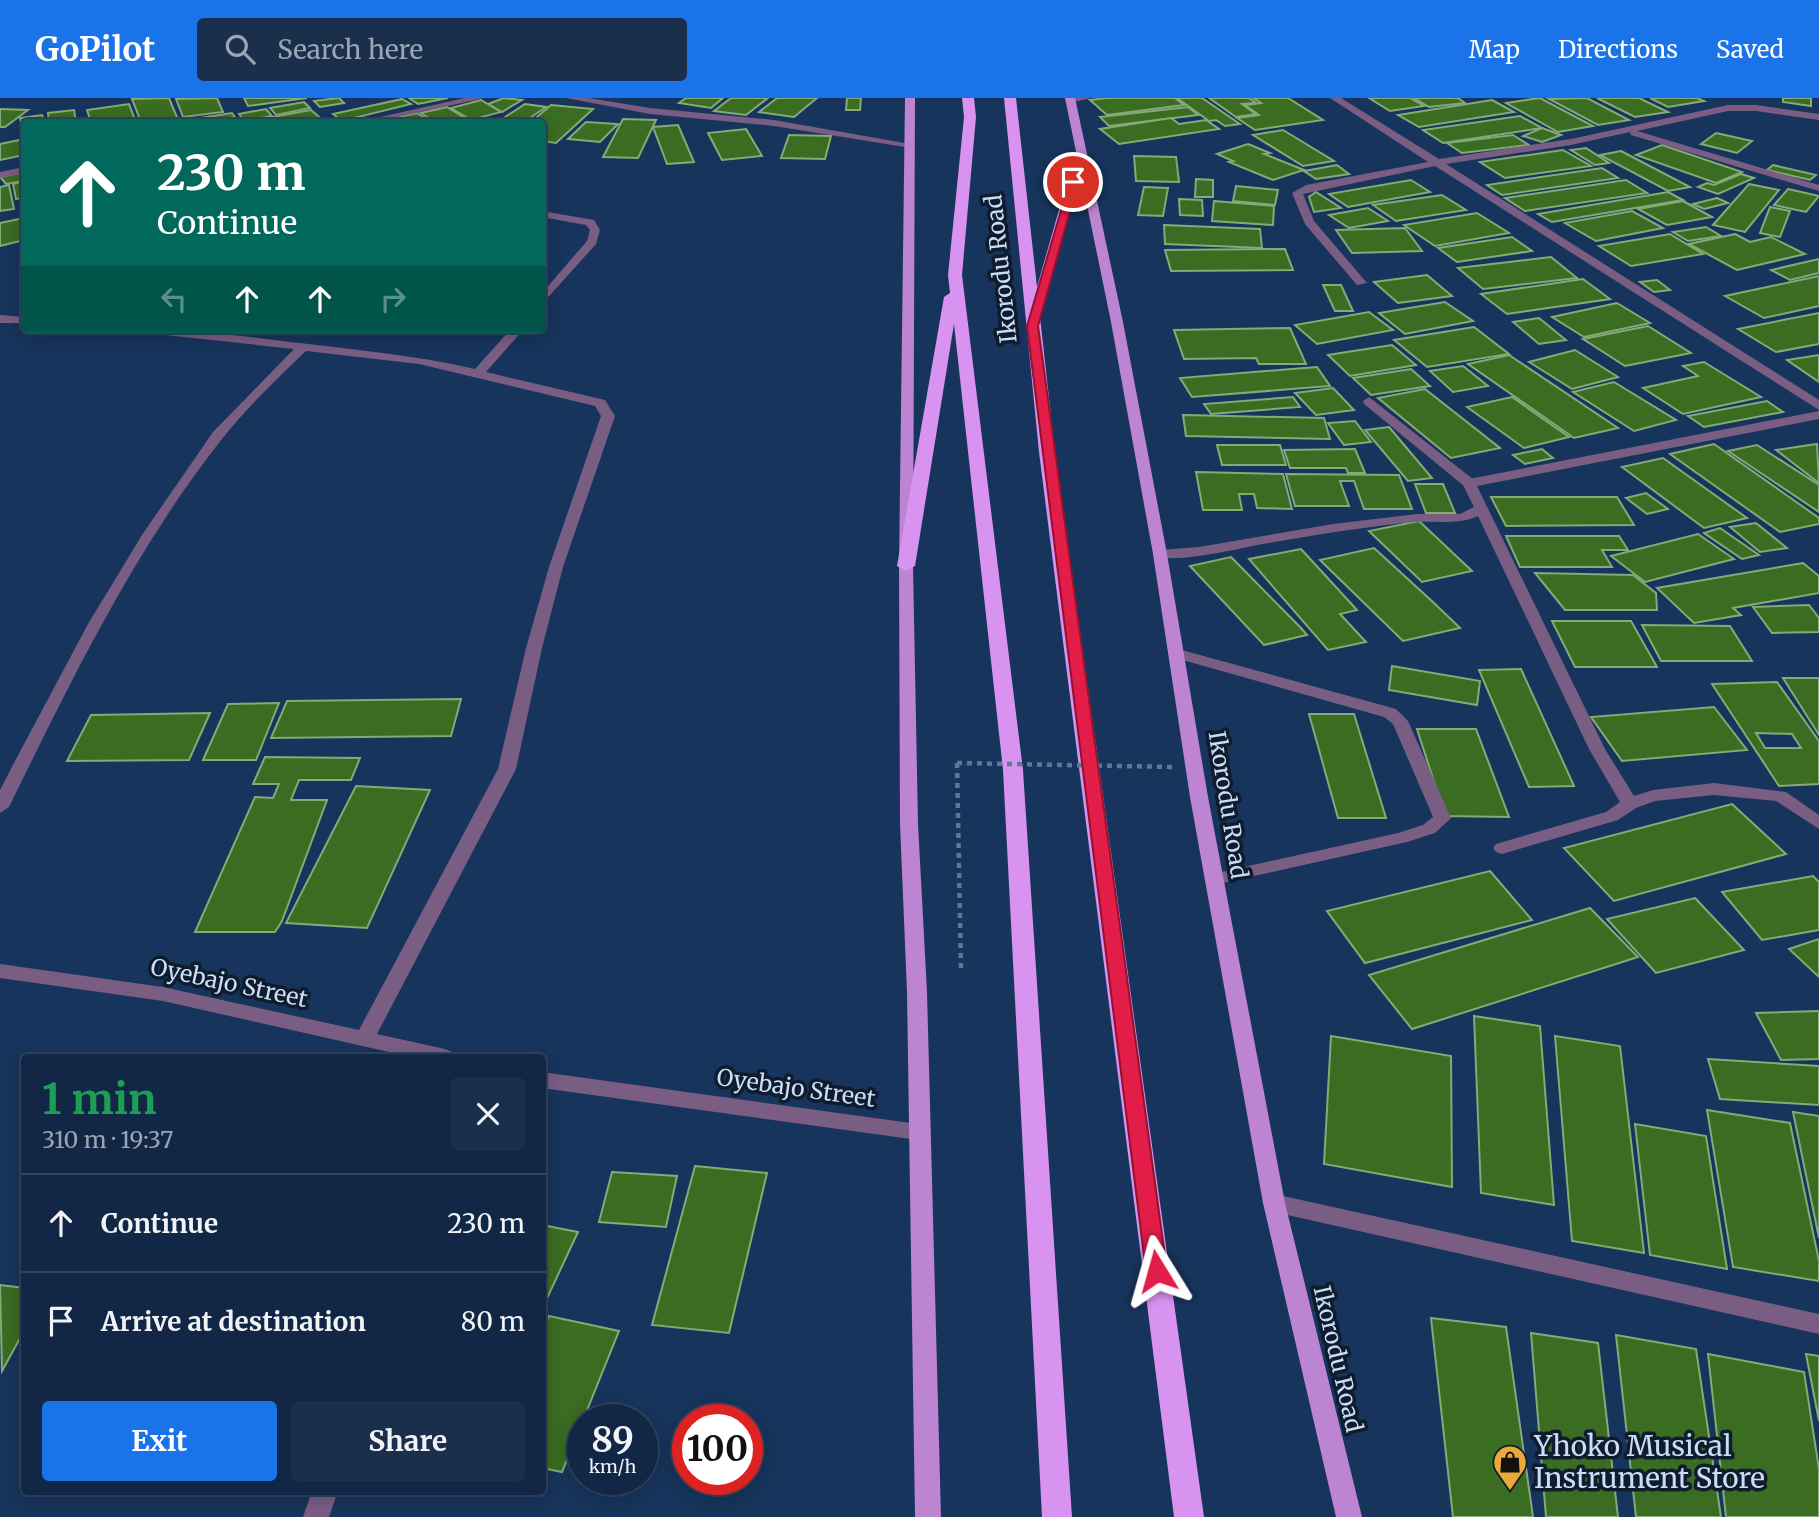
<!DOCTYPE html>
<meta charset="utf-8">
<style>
body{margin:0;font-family:Merriweather,serif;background:#1a2f4c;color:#f1f3f6;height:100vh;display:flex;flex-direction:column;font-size:26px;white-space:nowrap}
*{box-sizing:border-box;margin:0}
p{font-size:23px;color:#9ca5b3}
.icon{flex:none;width:38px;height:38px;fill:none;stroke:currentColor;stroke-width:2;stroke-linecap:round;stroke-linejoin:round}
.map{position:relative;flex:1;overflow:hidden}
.details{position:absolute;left:21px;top:956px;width:525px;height:441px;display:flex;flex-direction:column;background:#112745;border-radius:7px;box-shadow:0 4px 18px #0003,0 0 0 2px #30445e}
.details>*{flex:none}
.banner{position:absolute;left:21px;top:21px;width:525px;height:214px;border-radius:7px;box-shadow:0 4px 18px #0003,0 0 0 2px #30445e;background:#00695c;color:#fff;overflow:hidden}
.speed{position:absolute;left:567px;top:1306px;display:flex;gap:14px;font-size:35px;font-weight:700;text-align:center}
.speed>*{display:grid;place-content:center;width:91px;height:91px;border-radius:50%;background:#112745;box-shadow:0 4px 18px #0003,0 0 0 2px #30445e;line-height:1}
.speed small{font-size:18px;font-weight:400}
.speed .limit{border:10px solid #d22;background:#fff;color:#111}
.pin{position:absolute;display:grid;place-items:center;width:60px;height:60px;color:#fff;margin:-30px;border:4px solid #fff;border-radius:50%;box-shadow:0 2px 7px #0007}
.me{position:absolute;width:77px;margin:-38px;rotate:352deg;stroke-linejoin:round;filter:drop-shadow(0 0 5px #0008)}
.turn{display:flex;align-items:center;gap:24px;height:147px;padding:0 21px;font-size:32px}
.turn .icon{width:91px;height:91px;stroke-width:2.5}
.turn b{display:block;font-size:49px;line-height:60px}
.lanes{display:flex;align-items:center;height:66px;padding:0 21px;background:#0003;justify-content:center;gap:35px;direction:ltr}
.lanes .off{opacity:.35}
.round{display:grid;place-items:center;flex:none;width:74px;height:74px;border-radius:7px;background:#1a2f4c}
.overview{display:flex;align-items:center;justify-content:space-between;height:119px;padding:0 21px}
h1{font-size:42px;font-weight:700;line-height:52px;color:#1e9e55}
.cta{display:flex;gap:14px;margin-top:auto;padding:14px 21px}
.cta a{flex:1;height:80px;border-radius:7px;background:#1a73e8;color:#fff;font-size:28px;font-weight:700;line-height:80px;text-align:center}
.cta a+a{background:#1a2f4c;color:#f1f3f6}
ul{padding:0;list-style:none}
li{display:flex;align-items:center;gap:21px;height:98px;padding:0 21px;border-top:2px solid #30445e}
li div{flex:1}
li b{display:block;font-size:26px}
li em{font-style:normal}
header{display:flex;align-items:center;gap:42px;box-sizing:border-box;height:98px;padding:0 35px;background:#1a73e8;color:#fff}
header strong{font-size:33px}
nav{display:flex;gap:38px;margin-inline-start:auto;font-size:24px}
.search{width:490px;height:63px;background:#1a2f4c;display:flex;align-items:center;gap:18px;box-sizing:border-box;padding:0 24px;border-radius:7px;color:#9ca5b3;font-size:26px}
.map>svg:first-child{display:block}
</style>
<header>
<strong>GoPilot</strong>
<div class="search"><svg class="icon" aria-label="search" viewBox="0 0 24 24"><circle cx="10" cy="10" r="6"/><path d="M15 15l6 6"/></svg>Search here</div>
<nav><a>Map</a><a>Directions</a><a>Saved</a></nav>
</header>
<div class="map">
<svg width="1819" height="1419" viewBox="0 0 1819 1419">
<rect width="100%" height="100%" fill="#17345c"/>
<!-- building -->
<g fill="#3a6c22" stroke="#86a978" stroke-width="2" fill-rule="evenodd">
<path d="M169 0 179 24H141L132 1Z"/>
<path d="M217 0 223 14 183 19 176 1Z"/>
<path d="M244 0H307L248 8Z"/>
<path d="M339 0 344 5 320 9 314 3Z"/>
<path d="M409 0H448L418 6Z"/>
<path d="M504 0 522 2 502 14 488 6Z"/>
<path d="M686 0H723L711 10 679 5Z"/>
<path d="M731 0H768L746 17 714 13Z"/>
<path d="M777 0H817L794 19 759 14Z"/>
<path d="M847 0H861L860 12H846Z"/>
<path d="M1107 0H1175L1184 7 1107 17 1090 2Z"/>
<path d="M1177 0H1202L1240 26 1225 28 1216 22 1209 23Z"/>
<path d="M1209 0H1249L1256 5 1242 6 1256 16 1236 19Z"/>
<path d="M1253 0H1288L1323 22 1255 32 1237 20 1259 17 1245 7 1261 5Z"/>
<path d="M1369 0H1410L1424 8 1390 13Z"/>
<path d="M1414 0H1458L1465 5 1429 9Z"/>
<path d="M1540 0 1593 28 1558 34 1506 5Z"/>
<path d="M1587 0 1629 22 1598 27 1549 1Z"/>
<path d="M1597 0H1639L1668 14 1635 19Z"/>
<path d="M1650 0H1697L1704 3 1668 9Z"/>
<path d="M1783 0H1811V8L1783 4Z"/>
<path d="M402 1 411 6 342 23 333 16Z"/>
<path d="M481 2 501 14 471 22 451 10Z"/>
<path d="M1492 2 1514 14 1419 29 1398 17Z"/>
<path d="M304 4 310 10 276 17 270 10Z"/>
<path d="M129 6 136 24H91L87 12Z"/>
<path d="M525 6 546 9 524 24 502 21Z"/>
<path d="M551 7 593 11 556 45 542 43V24H531Z"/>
<path d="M447 9 466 21 435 24 421 15Z"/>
<path d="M1188 9 1198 17 1109 28 1100 19Z"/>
<path d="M0 11 28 12 5 29H0Z"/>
<path d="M266 11 272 18 244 23 239 16Z"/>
<path d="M74 12 76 24H49L48 15Z"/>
<path d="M311 12 324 23 256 22Z"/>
<path d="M232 15 235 19 202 24 194 21Z"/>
<path d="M417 15 431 24H388L384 22Z"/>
<path d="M42 17 45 24H24V33L20 20Z"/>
<path d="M1520 18 1542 30 1443 45 1423 32Z"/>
<path d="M1171 20 1179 26 1206 22 1219 31 1119 46 1100 31Z"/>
<path d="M623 21 656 22 638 60 603 59Z"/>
<path d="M586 24 618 26 600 44 568 41Z"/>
<path d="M678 27 694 64 667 66 653 29Z"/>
<path d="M1542 30 1553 34 1561 37 1542 44 1523 38Z"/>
<path d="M746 31 762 58 722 62 708 35Z"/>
<path d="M1283 32 1334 63 1303 68 1253 37Z"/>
<path d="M1716 35 1752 43 1737 55 1701 46Z"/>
<path d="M789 37 831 38 825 61 781 60Z"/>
<path d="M1513 37 1529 47 1462 55 1447 45Z"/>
<path d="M24 41V57L0 62V46Z"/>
<path d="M1248 46 1270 55 1264 56 1304 72 1273 82 1229 64 1233 63 1217 56Z"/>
<path d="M1662 47 1742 74 1716 85 1636 57Z"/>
<path d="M1586 50 1609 65 1595 67 1571 52Z"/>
<path d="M1563 52 1591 68 1505 80 1480 64Z"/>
<path d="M1621 53 1690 89 1668 93 1600 57Z"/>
<path d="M1134 58 1176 59 1179 84 1136 83Z"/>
<path d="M1337 67 1349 76 1316 81 1304 73Z"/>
<path d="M1773 67 1816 77 1810 82 1767 72Z"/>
<path d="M1602 70 1618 80 1502 97 1487 87Z"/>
<path d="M24 74V83L6 86 0 79Z"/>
<path d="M1741 76 1754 80 1718 96 1698 89 1707 85 1714 87Z"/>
<path d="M1196 81 1213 82V99H1195Z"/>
<path d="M1411 82 1430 94 1348 109 1329 96Z"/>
<path d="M1626 82 1647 95 1525 113 1505 100Z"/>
<path d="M24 83V100L16 101 13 86Z"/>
<path d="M1749 86 1779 92 1745 134 1713 127Z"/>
<path d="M9 87 14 111 0 113V89Z"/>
<path d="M1236 88 1278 92 1275 107 1233 103Z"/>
<path d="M1144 89 1168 90 1163 118 1138 117Z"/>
<path d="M1788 91 1819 98 1806 114 1774 107Z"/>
<path d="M1316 94 1341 110 1314 114 1309 99Z"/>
<path d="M1668 94 1683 102 1552 124 1538 116Z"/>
<path d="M1442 97 1466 112 1396 123 1373 107Z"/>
<path d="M1717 100 1728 105 1704 111 1693 106Z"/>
<path d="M1179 101 1202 102 1203 118 1180 117Z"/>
<path d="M1214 103 1274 108 1273 127 1212 123Z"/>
<path d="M1683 103 1712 119 1667 127 1638 111Z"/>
<path d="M1770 109 1790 113 1780 139 1760 135Z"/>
<path d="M1368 110 1388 123 1349 130 1329 117Z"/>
<path d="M1632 113 1663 130 1596 143 1565 125Z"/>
<path d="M1477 115 1509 135 1435 148 1404 127Z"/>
<path d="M24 120V142L0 148V125Z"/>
<path d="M1164 127 1260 131 1262 150 1165 146Z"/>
<path d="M1706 129 1721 138 1688 143 1673 134Z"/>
<path d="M1405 130 1422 153 1352 155 1336 132Z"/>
<path d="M1670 136 1703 156 1631 168 1599 148Z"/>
<path d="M1735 136 1750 144 1771 139 1805 156 1737 172 1689 146Z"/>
<path d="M1512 139 1532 153 1457 164 1438 150Z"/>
<path d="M1285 151 1293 172 1171 173 1165 152Z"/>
<path d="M1551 159 1577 180 1483 191 1458 170Z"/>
<path d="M1819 161V175L1790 182 1771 172Z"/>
<path d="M1427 177 1452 198 1398 205 1374 184Z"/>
<path d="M1819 178V208L1764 220 1725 198Z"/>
<path d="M1583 181 1610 201 1507 216 1481 196Z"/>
<path d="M1657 182 1670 192 1654 194 1640 184Z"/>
<path d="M1323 187H1341L1353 213H1335Z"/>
<path d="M1445 204 1473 223 1405 236 1379 215Z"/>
<path d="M1617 205 1650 225 1584 239 1552 219Z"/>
<path d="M1369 214 1393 232 1317 246 1295 227Z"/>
<path d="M1819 215V246L1776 254 1738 231Z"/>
<path d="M1539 220 1566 242 1539 246 1513 224Z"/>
<path d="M1648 228 1691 255 1625 268 1583 241Z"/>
<path d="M1474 229 1509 256 1427 269 1394 242Z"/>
<path d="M1290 230 1306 266H1259L1256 260 1184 261 1174 232Z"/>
<path d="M1392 247 1416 267 1350 278 1328 257Z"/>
<path d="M1575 252 1618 279 1572 291 1529 264Z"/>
<path d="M1509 257 1618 330 1574 340 1468 266Z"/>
<path d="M1819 257V284L1787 262Z"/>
<path d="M1704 264 1761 299 1683 316 1643 290 1698 278 1683 268Z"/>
<path d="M1463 268 1488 288 1453 294 1430 273Z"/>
<path d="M1317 269 1330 288 1192 299 1180 280Z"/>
<path d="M1411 271 1430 288 1371 297 1353 280Z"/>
<path d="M1614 284 1676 322 1634 333 1573 294Z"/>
<path d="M1333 290 1354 312 1316 317 1295 295Z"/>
<path d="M1425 291 1500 350 1451 360 1378 300Z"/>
<path d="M1293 299 1300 309 1211 316 1204 306Z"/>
<path d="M1512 299 1569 339 1524 350 1467 309Z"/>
<path d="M1767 303 1783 314 1704 329 1688 318Z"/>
<path d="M1183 317 1324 320 1330 341 1186 338Z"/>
<path d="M1355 323 1371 344 1344 347 1328 325Z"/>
<path d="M1389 329 1432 380 1408 383 1365 332Z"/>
<path d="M1714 346 1819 420V426L1780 434 1670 356Z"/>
<path d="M1817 346 1819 385 1776 352Z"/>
<path d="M1217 347H1280L1286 367H1222Z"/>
<path d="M1757 347 1819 387V414L1728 353Z"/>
<path d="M1355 351 1365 375H1348L1346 370H1290L1284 352Z"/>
<path d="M1542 351 1553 360 1525 366 1513 357Z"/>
<path d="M1663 360 1747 420 1704 430 1622 369Z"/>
<path d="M1196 374 1283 376 1292 411 1257 410 1254 396H1239L1242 412H1203Z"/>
<path d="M1286 376 1399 377 1412 411H1364L1354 383H1340L1349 408H1295Z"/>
<path d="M1415 386H1443L1455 415H1426Z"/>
<path d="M1646 395 1668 411 1647 416 1626 400Z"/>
<path d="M1491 399H1617L1634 427 1506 428Z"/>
<path d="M1419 423 1472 473 1422 484 1369 433Z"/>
<path d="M1756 425 1787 450 1760 454 1730 429Z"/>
<path d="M1720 430 1759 457 1742 461 1704 435Z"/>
<path d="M1698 436 1734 461 1645 484 1611 458Z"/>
<path d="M1506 438H1619L1628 452H1602L1612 469H1520Z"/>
<path d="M1374 450 1434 505 1460 530 1403 543 1320 462Z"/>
<path d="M1301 451 1357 512 1340 516 1366 544 1328 552 1249 461Z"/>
<path d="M1231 459 1301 530 1307 537 1264 547 1190 468Z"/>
<path d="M1803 465 1819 478V495L1733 510 1741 517 1694 525 1657 490Z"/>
<path d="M1535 475 1633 477 1656 495 1657 512H1565Z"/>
<path d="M1809 507 1819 520V534L1772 535 1753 509Z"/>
<path d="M1552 523H1631L1657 569H1575Z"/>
<path d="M1642 527 1730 528 1752 563H1661Z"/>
<path d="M1392 568 1480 583 1477 607 1389 592Z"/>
<path d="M1521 571 1574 688 1529 689 1479 572Z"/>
<path d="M1783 580H1819V637Z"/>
<path d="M1777 584 1819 643V686L1779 688 1712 586ZM1756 635 1792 636 1801 650H1765Z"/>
<path d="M461 601 451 638 271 640 287 603Z"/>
<path d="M279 605 256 662H203L228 606Z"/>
<path d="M1714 609 1747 652 1622 663 1591 619Z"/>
<path d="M210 615 189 662 67 663 91 617Z"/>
<path d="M1309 616H1354L1386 720H1338Z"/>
<path d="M1417 631H1476L1509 719 1445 718Z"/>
<path d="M265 659 360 660 351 682H299L291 702H327L282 823 275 834H195L255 699 273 700 279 686H253Z"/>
<path d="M356 688 430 692 367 830 286 825Z"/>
<path d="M1732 706 1786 756 1614 803 1564 750Z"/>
<path d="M1490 773 1532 822 1365 865 1327 813Z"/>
<path d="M1813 778 1819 784V832L1762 842 1722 794Z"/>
<path d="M1695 800 1744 852 1656 875 1607 821Z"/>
<path d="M1590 810 1638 859 1412 931 1369 877Z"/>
<path d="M1819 841V879L1789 851Z"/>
<path d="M1819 913V961L1781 962 1756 915Z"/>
<path d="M1474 918 1540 928 1554 1107 1481 1095Z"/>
<path d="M1331 938 1451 958 1452 1089 1324 1066Z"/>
<path d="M1555 938 1620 948 1644 1155 1572 1143Z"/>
<path d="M1708 961 1819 968V1007L1720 1001Z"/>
<path d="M1707 1012 1790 1025 1819 1163V1183L1733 1169Z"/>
<path d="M1793 1014 1819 1018V1140Z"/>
<path d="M1635 1026 1706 1038 1727 1171 1650 1157Z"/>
<path d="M695 1068 767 1075 729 1235 652 1227Z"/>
<path d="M612 1074 677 1078 666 1129 599 1124Z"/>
<path d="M542 1127 578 1134 542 1211Z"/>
<path d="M0 1187 24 1190V1233L2 1273Z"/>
<path d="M549 1218 619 1233 562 1374 542 1370V1232Z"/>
<path d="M1431 1220 1506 1229 1533 1419H1453Z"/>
<path d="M1531 1235 1598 1245 1618 1419H1546Z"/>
<path d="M1616 1237 1696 1251 1721 1419H1636Z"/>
<path d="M1708 1256 1804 1274 1819 1371V1419H1726Z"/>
<path d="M1806 1256 1819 1258V1323Z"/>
</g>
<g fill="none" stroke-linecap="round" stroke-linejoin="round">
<!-- path -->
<path stroke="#5e7698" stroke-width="4.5" stroke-dasharray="5 5" stroke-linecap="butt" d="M957 665 961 872"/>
<!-- service -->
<g fill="#795d83" fill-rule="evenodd">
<path d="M1369 299 1474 382V388H1464L1364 306 1363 303Z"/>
<path d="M1178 551 1396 611 1408 623 1451 720 1435 735 1407 744 1214 787 1208 785 1205 781 1208 777 1398 735 1423 727 1433 719 1393 626 1384 619 1172 559 1170 556Z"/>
</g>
<!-- minor -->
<g fill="#795d83" fill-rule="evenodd">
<path d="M465 0H484L375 24H358Z"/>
<path d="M566 0H588L650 10 774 22 916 47 911 50 774 28 650 16Z"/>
<path d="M1067 0H1091L1070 5 1065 2Z"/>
<path d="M1330 0H1341L1439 61 1571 41 1728 7H1756L1819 16V22L1756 13H1728L1637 33 1819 87V93L1631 37 1630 34 1571 47 1446 66 1819 302V312L1435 68 1303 96 1314 123 1367 185 1357 187 1305 126 1292 95 1306 87 1428 64Z"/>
<path d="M24 69V75L0 80V74Z"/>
<path d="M542 113 594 122 600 132 596 146 542 206V195L587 143 590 132 586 127 542 119Z"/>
<path d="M0 217 24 219V225H0Z"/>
<path d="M141 231C191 231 241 238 290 244 351 251 414 257 475 271L511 231H524L486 274 605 302 615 318 563 469 542 550 516 671 377 936 445 951 452 954 455 959H411L163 903 0 880V866L163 889 359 932 498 671 526 550 549 469 601 318 595 308 419 266 306 253C277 281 247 309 222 341 134 452 71 583 9 709L0 715V692L15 663 88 526 142 437 213 334 294 251 147 235Z"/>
<path d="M1819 313V321L1477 388 1605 651 1634 698 1653 692 1714 685 1786 694 1819 717V731L1776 703 1714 697 1655 703 1636 710 1618 722 1502 756 1496 754 1493 750 1496 746 1606 714 1620 704 1589 651 1478 418C1458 427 1437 423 1415 424 1362 429 1309 438 1257 447 1238 451 1165 468 1153 456L1160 452 1199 449 1333 426 1417 416H1460L1474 409 1462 385 1464 382Z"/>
<path d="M542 974 918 1026 926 1028 929 1034 926 1040 918 1042 542 990Z"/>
<path d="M1274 1096 1819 1216V1236L1274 1114 1266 1111 1263 1105 1266 1099Z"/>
<path d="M312 1393H338L329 1419H303Z"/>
</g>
<!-- primary -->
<g fill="#bd84d1" fill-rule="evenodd">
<path d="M905 0H915L913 468 918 726 927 894 941 1419H915L907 894 900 726 899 468Z"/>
<path d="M1065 0H1075L1123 224 1167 456 1208 699 1285 1105 1362 1419H1336L1263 1105 1190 699 1153 456 1111 224Z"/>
</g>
<!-- motorway -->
<g fill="#d892ef" fill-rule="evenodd">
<path d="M962 0H974L976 19 962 177 1023 672 1072 1419H1042L1003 672 954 226 915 468 906 473 897 468 944 199 950 195 948 177 964 19Z"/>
<path d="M1004 0H1016L1037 189 1074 59 1080 55 1086 59 1040 219 1055 354 1204 1419H1174L1039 354Z"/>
</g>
<!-- path-bridge -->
<path stroke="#5e7698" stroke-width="4.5" stroke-dasharray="5 5" stroke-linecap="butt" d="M957 665 1173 669"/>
</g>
<!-- route -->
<path fill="#e11d48" stroke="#92132f" stroke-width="2" d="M1070 82 1078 84 1038 228 1167 1173 1164 1179 1157 1182 1149 1179 1146 1173 1027 228Z"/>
<!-- icons -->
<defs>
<g id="shop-pin" transform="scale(1.75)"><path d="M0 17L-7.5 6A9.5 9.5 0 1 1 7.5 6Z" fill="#eaaa39" stroke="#0f1c2e"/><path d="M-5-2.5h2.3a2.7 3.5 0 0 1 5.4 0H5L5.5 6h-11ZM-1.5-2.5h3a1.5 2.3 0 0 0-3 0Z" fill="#111"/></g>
</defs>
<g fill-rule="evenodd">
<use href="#shop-pin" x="1510" y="1364"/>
</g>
<g text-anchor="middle" stroke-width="7" stroke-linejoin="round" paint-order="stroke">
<!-- street labels -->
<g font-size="23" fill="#cbddf6" stroke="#0f1c2e">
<text transform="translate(1001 171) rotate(-96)" y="8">Ikorodu Road</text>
<text transform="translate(1228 707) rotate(81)" y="8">Ikorodu Road</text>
<text transform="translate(229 885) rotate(12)" y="8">Oyebajo Street</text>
<text transform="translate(796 990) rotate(8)" y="8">Oyebajo Street</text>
<text transform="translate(1338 1261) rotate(77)" y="8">Ikorodu Road</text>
</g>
<!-- near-poi labels -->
<g font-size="28" fill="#cbddf6" stroke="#0f1c2e" text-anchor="start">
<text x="1534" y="1358">Yhoko Musical<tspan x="1534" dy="32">Instrument Store</tspan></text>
</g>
</g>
</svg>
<div class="speed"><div>89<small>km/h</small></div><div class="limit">100</div></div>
<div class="pin" style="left:1073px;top:84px;background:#d93025"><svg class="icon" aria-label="arrive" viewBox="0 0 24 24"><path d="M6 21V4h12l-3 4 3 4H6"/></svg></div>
<svg class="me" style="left:1157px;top:1173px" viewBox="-20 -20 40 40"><path d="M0-17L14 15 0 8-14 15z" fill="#e11d48" stroke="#fff" stroke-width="4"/></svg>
<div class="banner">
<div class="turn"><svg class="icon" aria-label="ahead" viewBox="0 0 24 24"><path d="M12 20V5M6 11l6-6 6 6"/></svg><div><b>230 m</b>Continue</div></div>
<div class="lanes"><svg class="icon off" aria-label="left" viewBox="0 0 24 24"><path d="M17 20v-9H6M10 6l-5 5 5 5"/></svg><svg class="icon" aria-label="ahead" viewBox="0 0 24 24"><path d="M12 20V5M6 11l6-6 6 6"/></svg><svg class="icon" aria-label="ahead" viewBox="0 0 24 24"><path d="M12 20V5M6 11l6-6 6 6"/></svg><svg class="icon off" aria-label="right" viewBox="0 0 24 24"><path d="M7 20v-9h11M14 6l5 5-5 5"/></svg></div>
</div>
<section class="details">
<div class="overview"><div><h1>1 min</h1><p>310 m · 19:37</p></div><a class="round"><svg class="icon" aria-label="close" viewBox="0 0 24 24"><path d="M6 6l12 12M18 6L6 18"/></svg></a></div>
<ul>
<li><svg class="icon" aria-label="ahead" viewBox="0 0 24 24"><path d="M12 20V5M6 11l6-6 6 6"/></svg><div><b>Continue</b></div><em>230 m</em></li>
<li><svg class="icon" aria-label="arrive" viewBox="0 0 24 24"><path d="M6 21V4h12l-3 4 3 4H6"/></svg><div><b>Arrive at destination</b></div><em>80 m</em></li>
</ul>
<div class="cta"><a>Exit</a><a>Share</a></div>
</section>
</div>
